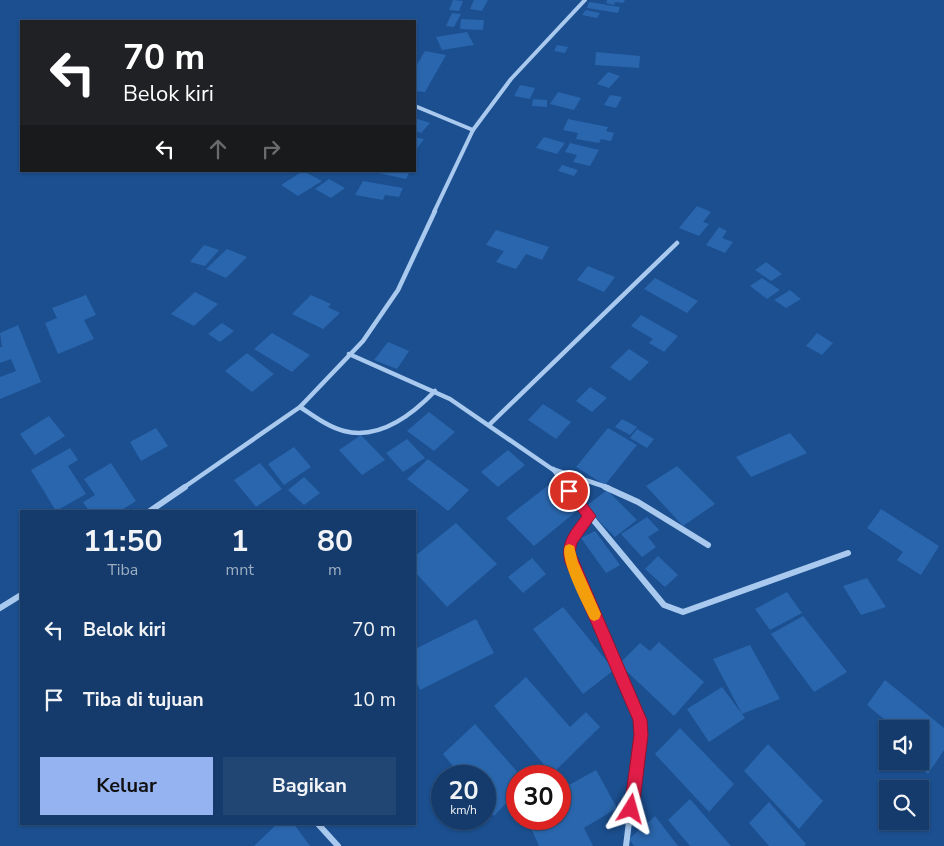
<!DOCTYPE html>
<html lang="id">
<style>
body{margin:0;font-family:"Nunito Sans",sans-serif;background:#214673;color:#f1f3f6;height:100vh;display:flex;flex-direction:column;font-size:19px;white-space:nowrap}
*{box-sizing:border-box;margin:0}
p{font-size:16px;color:#9dadc1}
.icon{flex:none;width:28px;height:28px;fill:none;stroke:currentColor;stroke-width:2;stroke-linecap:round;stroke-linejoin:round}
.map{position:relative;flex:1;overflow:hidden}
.side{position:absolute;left:20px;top:510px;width:396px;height:315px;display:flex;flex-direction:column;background:#143b6b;border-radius:0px;box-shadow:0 1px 4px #0004,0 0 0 1px #33557e}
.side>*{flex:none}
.banner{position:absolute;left:20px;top:20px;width:396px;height:152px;border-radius:0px;box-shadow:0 1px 4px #0004,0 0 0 1px #33557e;background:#202124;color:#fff;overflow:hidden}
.tools{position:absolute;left:879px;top:720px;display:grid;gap:10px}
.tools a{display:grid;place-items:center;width:50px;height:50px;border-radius:0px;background:#143b6b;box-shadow:0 1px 4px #0004,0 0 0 1px #33557e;font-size:25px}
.speed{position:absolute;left:431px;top:765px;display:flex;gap:10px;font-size:25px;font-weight:700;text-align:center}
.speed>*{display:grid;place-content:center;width:65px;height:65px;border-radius:50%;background:#143b6b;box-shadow:0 1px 4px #0004,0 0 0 1px #33557e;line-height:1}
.speed small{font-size:12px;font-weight:400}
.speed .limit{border:8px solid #d22;background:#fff;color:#111}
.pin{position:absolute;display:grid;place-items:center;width:42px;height:42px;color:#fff;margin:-21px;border:2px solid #fff;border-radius:50%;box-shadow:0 1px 5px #0007}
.me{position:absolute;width:55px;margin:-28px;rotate:8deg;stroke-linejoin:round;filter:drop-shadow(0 0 4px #0008)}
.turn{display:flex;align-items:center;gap:18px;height:105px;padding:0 20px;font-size:22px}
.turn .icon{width:65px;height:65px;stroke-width:2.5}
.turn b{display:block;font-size:35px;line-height:42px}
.lanes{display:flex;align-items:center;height:48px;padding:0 20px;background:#0003;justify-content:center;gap:25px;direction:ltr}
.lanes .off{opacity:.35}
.eta{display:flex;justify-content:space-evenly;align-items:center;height:85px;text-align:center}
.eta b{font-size:30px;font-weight:700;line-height:35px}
.primary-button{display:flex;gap:10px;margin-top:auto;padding:10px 20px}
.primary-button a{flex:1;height:58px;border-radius:0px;background:#95b2f1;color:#111;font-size:20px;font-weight:700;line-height:58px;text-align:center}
.primary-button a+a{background:#214673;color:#f1f3f6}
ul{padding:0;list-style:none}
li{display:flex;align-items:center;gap:15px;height:70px;padding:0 20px}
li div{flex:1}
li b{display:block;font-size:19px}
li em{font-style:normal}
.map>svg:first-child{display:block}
</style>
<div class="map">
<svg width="944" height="846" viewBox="0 0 944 846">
<rect width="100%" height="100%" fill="#1b4f8f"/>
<!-- building -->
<g fill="#2a66ad">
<path d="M453 0 463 1 459 11 449 10Z"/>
<path d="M474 0H488L482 11 470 9Z"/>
<path d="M607 0H625L623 3 615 2 614 5 606 3Z"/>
<path d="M589 2 620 7 618 13 587 8Z"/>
<path d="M586 10 600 13 597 18 582 15Z"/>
<path d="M452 13 461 14 454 27 446 26Z"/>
<path d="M461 19 484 20 483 30 460 29Z"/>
<path d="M467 32 474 45 442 50 436 37Z"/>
<path d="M557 45 568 47 565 53 554 51Z"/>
<path d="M425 51 446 55 425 92 415 91V68Z"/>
<path d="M596 52 640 56 639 68 595 65Z"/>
<path d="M608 72 620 76 609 88 597 84Z"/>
<path d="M520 85 535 88 530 99 514 96Z"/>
<path d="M558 92 581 98 574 110 550 104Z"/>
<path d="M610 95 622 97 616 108 604 105Z"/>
<path d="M533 99 547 100V107L532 106Z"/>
<path d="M415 118 430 123 421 133 415 131Z"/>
<path d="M568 119 608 127 606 131 614 133 611 141 601 139 599 143 576 139 578 133 563 130Z"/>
<path d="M415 137 424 139 415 151Z"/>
<path d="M544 137 565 143 557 154 536 148Z"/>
<path d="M570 143 599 150 590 166 573 162 577 155 565 152Z"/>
<path d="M562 165 578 170 574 176 558 171Z"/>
<path d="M303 171 322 181 298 196 281 185Z"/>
<path d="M369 171H410L406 179Z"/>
<path d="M329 179 345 188 331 198 315 189Z"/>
<path d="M363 181 403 188 399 197 385 195 383 200 355 195Z"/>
<path d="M697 206 711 212 703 222 709 224 699 236 679 228Z"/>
<path d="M719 227 727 231 722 238 733 242 725 253 706 245Z"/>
<path d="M496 230 549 247 542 260 526 254 516 269 496 262 504 251 486 245Z"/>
<path d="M204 245 219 250 205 266 190 262Z"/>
<path d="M227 249 247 257 226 278 206 269Z"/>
<path d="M766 262 782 274 771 281 755 270Z"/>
<path d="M588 266 615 277 604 292 577 280Z"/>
<path d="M655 278 698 301 687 313 644 289Z"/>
<path d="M762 278 780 290 767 299 750 286Z"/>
<path d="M790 290 801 299 786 308 774 300Z"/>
<path d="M195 292 218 304 194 326 171 314Z"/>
<path d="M86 295 96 315 84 320 94 339 58 354 45 323 57 318 52 308Z"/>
<path d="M311 295 331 304 328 307 340 313 323 329 292 314Z"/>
<path d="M641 315 678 336 664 352 649 343 653 339 631 326Z"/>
<path d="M222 323 234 331 220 342 208 334Z"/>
<path d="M18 325 41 382 0 399V377L16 371 11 359 0 363V347H2L0 333Z"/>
<path d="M272 333 310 355 292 372 254 349Z"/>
<path d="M817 333 833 343 822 355 806 346Z"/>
<path d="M388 342 409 351 397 369 374 360Z"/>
<path d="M629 349 649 362 630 381 610 367Z"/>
<path d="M247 353 274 374 252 392 225 371Z"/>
<path d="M590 387 607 398 592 412 576 401Z"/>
<path d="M543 404 571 422 556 439 528 420Z"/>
<path d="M429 412 455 432 434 451 407 431Z"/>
<path d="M49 416 65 436 35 455 20 434Z"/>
<path d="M622 419 637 427 630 435 615 427Z"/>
<path d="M156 428 168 446 141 461 130 442Z"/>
<path d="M608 428 637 445 605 485 576 467Z"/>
<path d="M637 429 654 439 647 448 630 438Z"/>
<path d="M790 433 807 453 751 477 736 457Z"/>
<path d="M361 435 385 460 362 475 339 450Z"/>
<path d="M407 439 425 458 403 472 386 453Z"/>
<path d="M294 447 311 467 284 485 268 464Z"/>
<path d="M70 448 78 460 68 466 86 494 56 511 31 470Z"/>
<path d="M508 450 525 465 498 487 481 472Z"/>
<path d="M428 459 469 490 448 511 407 479Z"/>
<path d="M111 463 136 501 120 511H89L83 502 95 495 84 479Z"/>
<path d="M260 463 282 489 256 507 234 480Z"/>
<path d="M677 466 715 504 683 526 646 486Z"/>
<path d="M304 477 320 493 304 505 288 490Z"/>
<path d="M550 484 578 510 534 546 506 518Z"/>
<path d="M607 490 637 520 615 537 585 507Z"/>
<path d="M881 509 939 546 921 575 897 560 903 552 867 528Z"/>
<path d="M647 517 659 530 648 537 656 547 642 557 621 534Z"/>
<path d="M456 523 497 564 447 607 415 572V556Z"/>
<path d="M595 531 620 565 606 573 581 538Z"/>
<path d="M658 556 678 575 665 587 645 569Z"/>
<path d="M532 558 546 574 523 593 508 577Z"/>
<path d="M867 578 886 607 861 615 843 586Z"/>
<path d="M787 592 802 613 770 630 755 609Z"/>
<path d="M563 607 614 670 583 694 533 629Z"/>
<path d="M803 616 847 672 814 692 771 634Z"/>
<path d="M476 619 494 653 420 690 415 679V649Z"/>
<path d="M659 642 704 682 674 716 619 664 640 643 650 651Z"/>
<path d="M750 645 780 699 742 714 713 659Z"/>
<path d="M526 677 570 727 586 712 600 727 552 774 494 706Z"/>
<path d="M885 680 944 728V750L928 774 913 761H920V729H896L867 705Z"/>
<path d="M722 687 745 718 709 742 687 709Z"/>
<path d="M475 724 521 776H518V791L494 816 485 804V776H461L443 754Z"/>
<path d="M680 728 734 784 709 812 655 754Z"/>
<path d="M768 744 823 801 799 829 744 771Z"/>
<path d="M596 770 617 808 584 828 593 846H539L530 826 542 819H560V790Z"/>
<path d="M690 799 731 846H690L668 820Z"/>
<path d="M769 802 806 844 804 846H769L749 823Z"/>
<path d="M655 816 678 846H634L629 839Z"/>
<path d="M277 824H294L310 846H254Z"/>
</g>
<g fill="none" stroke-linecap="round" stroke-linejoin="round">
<!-- minor-far2 -->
<g stroke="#a9c9ee" stroke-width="4">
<path d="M415 106 473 130"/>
<path d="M434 212 473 130 511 79 585 0"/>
</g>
<!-- minor-far1 -->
<g stroke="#a9c9ee" stroke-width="4.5">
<path d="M349 354 450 399 552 469 609 488"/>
<path d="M300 407C314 416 328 427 344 431 379 440 412 415 435 391"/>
<path d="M489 425 677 243"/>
<path d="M553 469 567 488"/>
<path d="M183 488 300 407 363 341 398 290 435 211"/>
</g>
<!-- minor -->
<g stroke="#a9c9ee" stroke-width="6">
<path d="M566 487 664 605 683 612 848 553"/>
<path d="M605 487 638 502 708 545"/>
<path d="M150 511 185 487"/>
<path d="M590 516 571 541 569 552 638 714 641 727 626 846"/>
<path d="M0 608 21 595"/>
<path d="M318 824 338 846"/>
</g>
</g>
<!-- route -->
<path fill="#e11d48" stroke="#92132f" d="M569 486 574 487 596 516 577 543 575 552 647 720 648 735 639 809 637 814 631 817 626 814 624 809 634 735 633 720 565 562C560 542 571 531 582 516L563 491Z"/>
<!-- slow -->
<path fill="#f59e0b" d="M569 544 574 546 578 562 601 614 599 619 594 621 590 619C583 604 559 559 565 546Z"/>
</svg>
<div class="tools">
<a><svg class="icon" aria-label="sound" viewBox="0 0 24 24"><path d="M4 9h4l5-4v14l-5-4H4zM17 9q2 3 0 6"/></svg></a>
<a><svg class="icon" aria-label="search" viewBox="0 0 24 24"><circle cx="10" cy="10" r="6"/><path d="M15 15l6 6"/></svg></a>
</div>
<div class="speed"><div>20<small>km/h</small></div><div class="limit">30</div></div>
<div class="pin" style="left:569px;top:491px;background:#d93025"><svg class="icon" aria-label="arrive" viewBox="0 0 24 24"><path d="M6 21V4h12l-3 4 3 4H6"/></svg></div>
<svg class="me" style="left:631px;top:809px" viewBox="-20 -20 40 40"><path d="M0-17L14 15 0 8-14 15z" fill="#e11d48" stroke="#fff" stroke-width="4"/></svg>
<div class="banner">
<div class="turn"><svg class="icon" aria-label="left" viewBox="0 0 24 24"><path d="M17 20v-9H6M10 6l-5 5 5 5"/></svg><div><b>70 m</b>Belok kiri</div></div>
<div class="lanes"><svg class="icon" aria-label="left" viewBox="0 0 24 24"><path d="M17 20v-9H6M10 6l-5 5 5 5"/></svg><svg class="icon off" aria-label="ahead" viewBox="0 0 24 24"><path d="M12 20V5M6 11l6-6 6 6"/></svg><svg class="icon off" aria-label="right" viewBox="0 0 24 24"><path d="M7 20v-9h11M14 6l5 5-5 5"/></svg></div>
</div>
<section class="side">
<div class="eta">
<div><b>11:50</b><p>Tiba</p></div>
<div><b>1</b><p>mnt</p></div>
<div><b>80</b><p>m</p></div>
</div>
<ul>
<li><svg class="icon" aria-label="left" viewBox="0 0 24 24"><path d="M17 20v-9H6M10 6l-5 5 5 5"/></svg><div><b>Belok kiri</b></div><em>70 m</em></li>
<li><svg class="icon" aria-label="arrive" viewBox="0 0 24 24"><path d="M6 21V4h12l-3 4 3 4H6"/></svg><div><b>Tiba di tujuan</b></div><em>10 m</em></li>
</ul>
<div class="primary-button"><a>Keluar</a><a>Bagikan</a></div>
</section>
</div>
